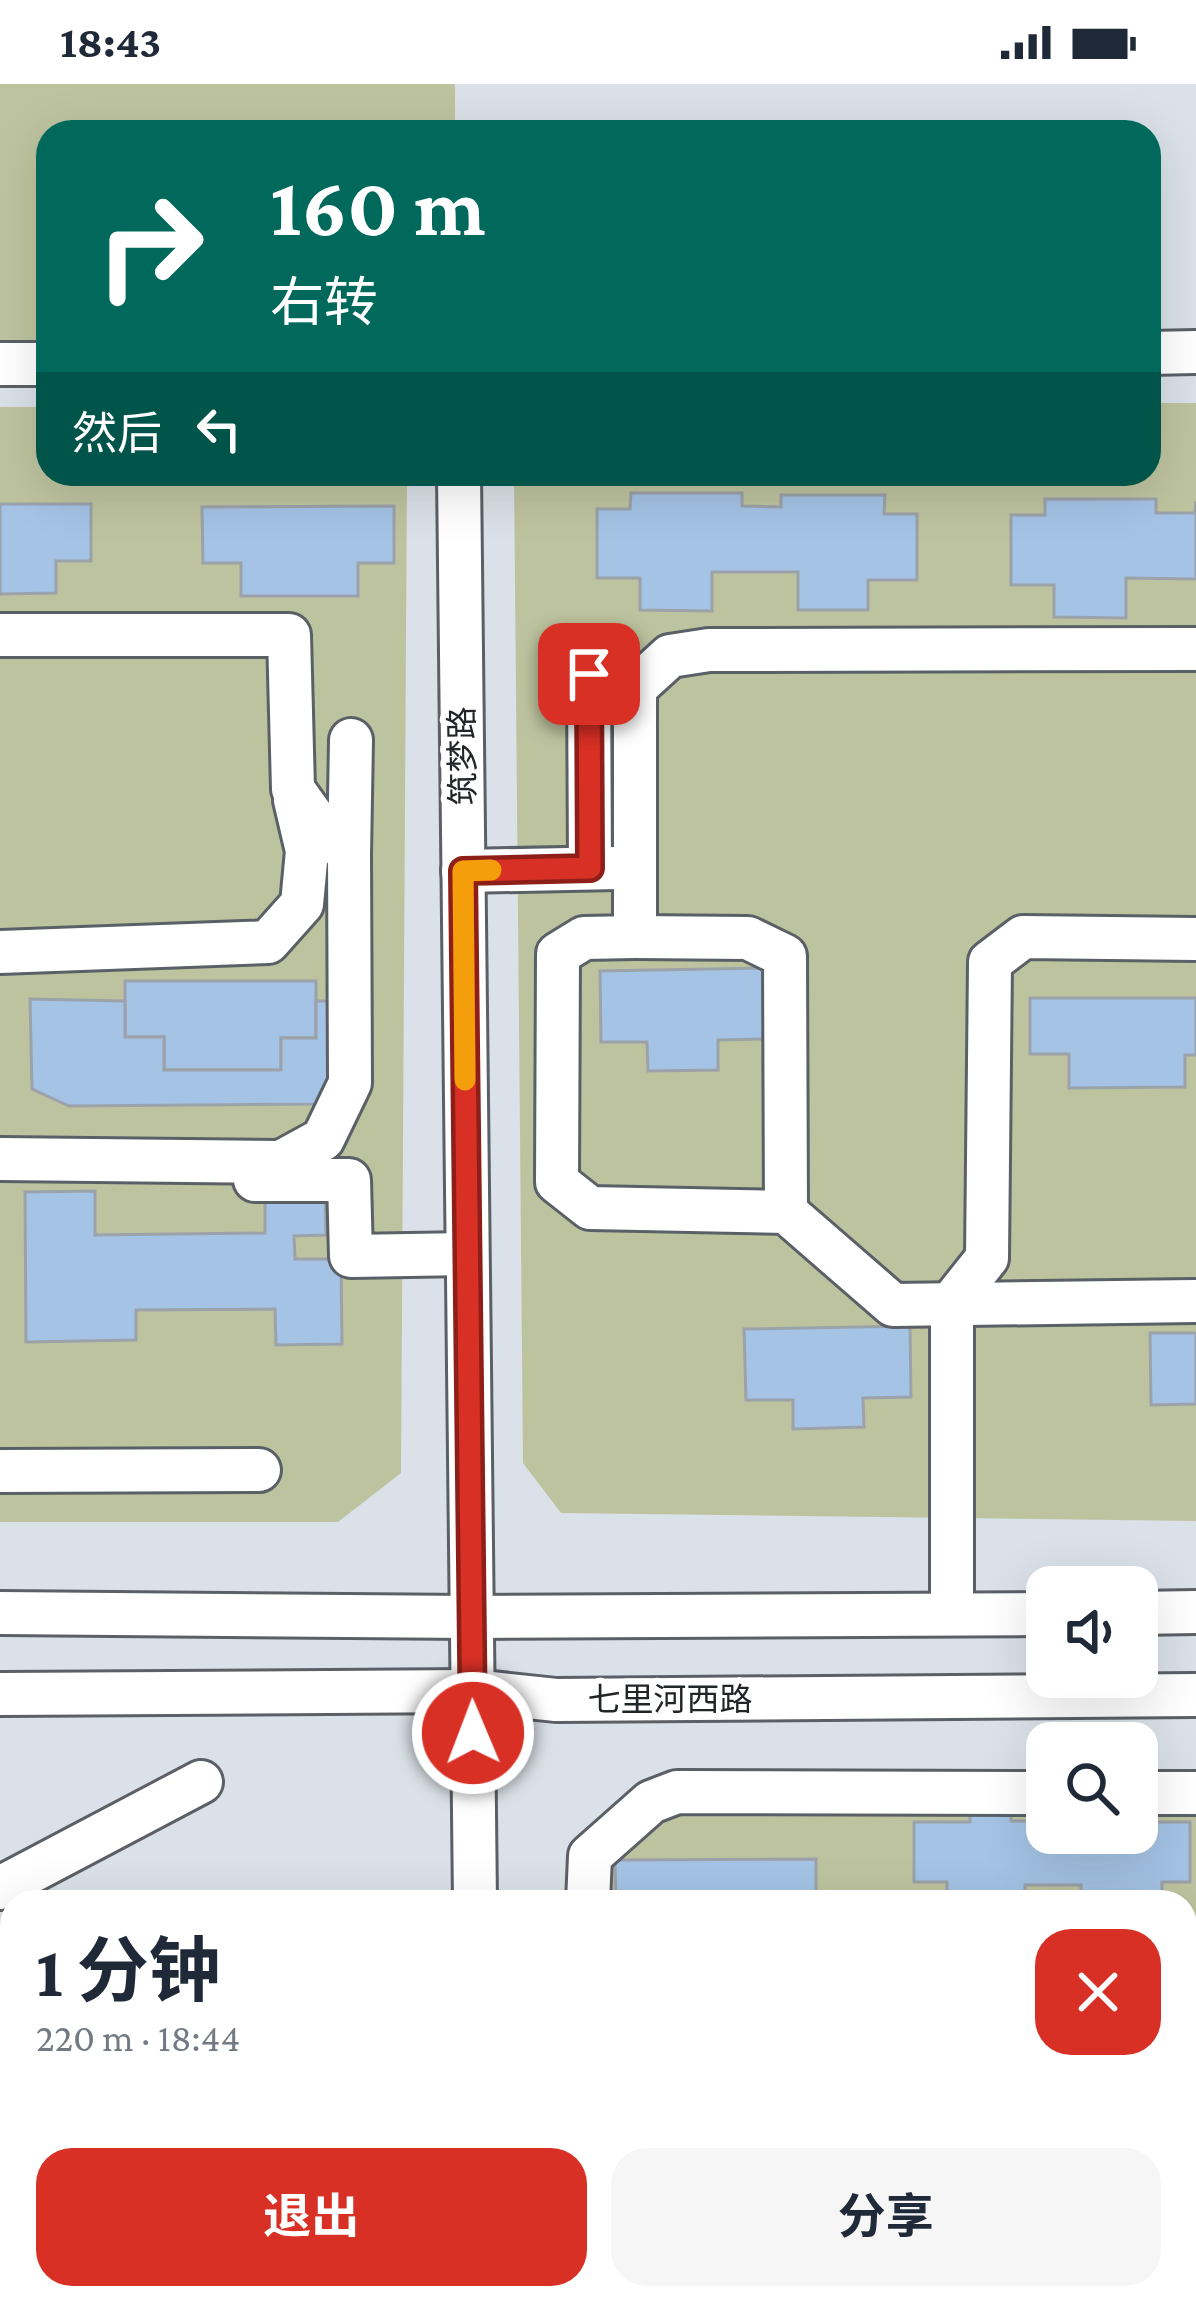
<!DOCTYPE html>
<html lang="zh">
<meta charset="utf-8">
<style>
body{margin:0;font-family:"Crimson Pro","Noto Sans SC",serif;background:#f6f6f7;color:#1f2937;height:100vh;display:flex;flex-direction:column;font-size:45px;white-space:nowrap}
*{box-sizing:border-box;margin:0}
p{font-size:39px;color:#747a83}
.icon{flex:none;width:66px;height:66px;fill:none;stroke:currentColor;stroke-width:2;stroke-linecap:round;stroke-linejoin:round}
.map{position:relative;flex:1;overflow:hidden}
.panel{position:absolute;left:0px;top:1806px;width:1197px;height:420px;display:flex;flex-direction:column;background:#fff;border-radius:36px 36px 0 0;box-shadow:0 12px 48px #0002}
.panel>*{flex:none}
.hud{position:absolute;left:36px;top:36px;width:1125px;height:366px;border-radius:36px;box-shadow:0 12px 48px #0002;background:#00695c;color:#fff;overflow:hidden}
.controls{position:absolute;left:1026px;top:1482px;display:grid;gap:24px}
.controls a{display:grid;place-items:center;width:132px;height:132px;border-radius:24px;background:#fff;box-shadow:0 12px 48px #0002;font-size:60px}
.pin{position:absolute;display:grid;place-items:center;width:102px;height:102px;color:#fff;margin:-51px;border-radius:24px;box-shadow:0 6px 18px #0006}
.me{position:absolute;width:132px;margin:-66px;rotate:359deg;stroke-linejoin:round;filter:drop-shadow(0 0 9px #0008)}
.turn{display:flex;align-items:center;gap:42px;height:252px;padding:0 36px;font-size:54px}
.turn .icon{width:156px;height:156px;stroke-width:2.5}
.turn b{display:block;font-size:84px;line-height:102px}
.then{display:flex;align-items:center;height:114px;padding:0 36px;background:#0003;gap:24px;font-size:45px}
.round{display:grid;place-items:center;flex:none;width:126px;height:126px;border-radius:36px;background:#f6f6f7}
.headline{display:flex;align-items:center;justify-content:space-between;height:204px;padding:0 36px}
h1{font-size:72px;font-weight:700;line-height:90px}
.button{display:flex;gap:24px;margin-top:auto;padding:24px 36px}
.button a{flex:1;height:138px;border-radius:36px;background:#d93025;color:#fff;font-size:48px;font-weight:700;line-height:138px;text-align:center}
.button a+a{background:#f6f6f7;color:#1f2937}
.status{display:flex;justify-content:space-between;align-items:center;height:84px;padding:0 60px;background:#fff;direction:ltr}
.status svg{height:33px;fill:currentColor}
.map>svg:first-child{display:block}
</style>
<div class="status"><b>18:43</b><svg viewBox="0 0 49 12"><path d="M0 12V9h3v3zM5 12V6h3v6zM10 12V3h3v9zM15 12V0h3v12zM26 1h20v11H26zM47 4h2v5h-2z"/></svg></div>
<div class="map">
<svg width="1196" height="2226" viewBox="0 0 1196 2226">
<rect width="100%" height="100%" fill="#dae1e8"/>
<!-- green -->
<g fill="#bec39f">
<path d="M0 0H455V48H48V280H0Z"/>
<path d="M1149 319H1196V1437L561 1429 523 1379 514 390H1149Z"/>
<path d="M0 323H48V390H407L401 1389 338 1438H0Z"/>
<path d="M1047 1709V1749H1137V1709H1196V2226H597V2214H1185V1818H588V1807L651 1718Z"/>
</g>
<!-- building -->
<g fill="#a4c3e5" stroke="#9ca2a9" stroke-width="3">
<path d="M631 409H742V422L781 423V411H885L884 430H917V496H868V526H798V488H712V527L640 526V494H597V425H630Z"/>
<path d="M1045 415H1156V429H1195L1196 417V495L1126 494V534L1054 533V501H1011V431H1045Z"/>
<path d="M0 420H91V477H56V509L0 510Z"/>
<path d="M394 422V479H358V512H241V479H203L202 423Z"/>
<path d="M765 884 766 955 718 956V986L648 987 647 958H601L600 887Z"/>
<path d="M125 897H316V954H281V986H164V953H125Z"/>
<path d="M1030 914H1196V971H1185V1003L1069 1004V970H1030Z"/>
<path d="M30 915 125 917V953H164V986H281V954H316V917H338L336 994 326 1013 316 1020 69 1022 32 1005Z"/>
<path d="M325 1102 326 1151 294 1152 295 1175H341L342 1260 276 1261 275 1225 136 1226V1256L26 1258 25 1108 95 1107V1151L265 1149V1103Z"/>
<path d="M910 1242 911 1313 863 1314 864 1343 793 1345V1316H746L744 1245Z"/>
<path d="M1150 1249H1196V1320L1151 1321Z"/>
<path d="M1137 1726 1139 1738H1190V1798H1162V1818H1081V1801H1025V1818H947V1798H914V1738H970V1727H1011V1737H1047V1749H1137Z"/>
<path d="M816 1775V1818H616L615 1776Z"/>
<rect x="1185" y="1903" width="11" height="87"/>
<path d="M1185 2131H1196V2224H1117V2214H1185Z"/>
<rect x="983" y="2214" width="78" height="10"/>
</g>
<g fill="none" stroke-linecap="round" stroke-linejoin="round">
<!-- minor casing -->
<g stroke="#5b6067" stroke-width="48">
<g id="minor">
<path d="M1149 269 1196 268"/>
<path d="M0 280H48"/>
<path d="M459 390 475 1818"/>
<path d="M0 551H289L293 705 313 733 349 771 350 999 323 1055 281 1078 0 1075"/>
<path d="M1196 565 709 566 670 572 635 604V853L584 854 558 870 557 1098 590 1124 786 1128 893 1221 1196 1217"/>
<path d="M589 590 590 784"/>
<path d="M349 771 351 656"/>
<path d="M463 787 618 784"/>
<path d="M635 853 748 854 785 872 786 1128"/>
<path d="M0 868 268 858 302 820 307 767 295 716"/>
<path d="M255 1096H349L351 1172 467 1170"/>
<path d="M0 1387 259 1386"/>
<path d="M0 1529 470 1533 1047 1530"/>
<path d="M1137 1529 1196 1528"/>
<path d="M952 1530V1218L987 1174 990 878 1023 853 1196 855"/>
<path d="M0 1610 473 1607 556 1616 1196 1611"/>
<path d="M1137 1709H1196"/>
<path d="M0 1804 201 1698"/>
<path d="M588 1818 590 1772 651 1718 677 1708 1047 1709"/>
<path d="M0 1989 4 1988 12 2014"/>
<path d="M478 2214V2226"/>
<path d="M597 2214V2226"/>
<path d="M33 2226 67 2214"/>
</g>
</g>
<!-- minor -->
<use href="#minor" stroke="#fff" stroke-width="42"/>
</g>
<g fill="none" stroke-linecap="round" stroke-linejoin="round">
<!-- route casing -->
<g stroke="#8d1f18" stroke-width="30">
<path id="route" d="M473 1649 463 787 590 784 589 590"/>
</g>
<!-- route -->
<use href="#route" stroke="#d93025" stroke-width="21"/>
<!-- slow -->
<path stroke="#f59e0b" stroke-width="21" d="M465 996 463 787 491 786"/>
</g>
<g text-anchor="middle" stroke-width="12" stroke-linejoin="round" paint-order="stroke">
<!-- street labels -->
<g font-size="33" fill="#222528" stroke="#fff">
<text transform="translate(462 672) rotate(-91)" y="12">筑梦路</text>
<text x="670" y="1627">七里河西路</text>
</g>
</g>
</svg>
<div class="controls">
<a><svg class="icon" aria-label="sound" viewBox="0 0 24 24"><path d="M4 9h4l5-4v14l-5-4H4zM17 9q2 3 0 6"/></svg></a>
<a><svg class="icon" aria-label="search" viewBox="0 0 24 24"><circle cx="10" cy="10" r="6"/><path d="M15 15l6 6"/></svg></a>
</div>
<div class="pin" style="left:589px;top:590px;background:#d93025"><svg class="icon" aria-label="arrive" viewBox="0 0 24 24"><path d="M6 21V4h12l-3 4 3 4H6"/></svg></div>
<svg class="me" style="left:473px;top:1649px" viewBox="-20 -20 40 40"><circle r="17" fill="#d93025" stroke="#fff" stroke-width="3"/><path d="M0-11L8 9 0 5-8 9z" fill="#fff"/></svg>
<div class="hud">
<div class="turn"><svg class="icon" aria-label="right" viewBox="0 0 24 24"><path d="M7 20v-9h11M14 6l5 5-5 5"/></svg><div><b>160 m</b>右转</div></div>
<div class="then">然后<svg class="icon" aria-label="left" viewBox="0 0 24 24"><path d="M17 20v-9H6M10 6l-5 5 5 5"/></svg></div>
</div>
<section class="panel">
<div class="headline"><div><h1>1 分钟</h1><p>220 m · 18:44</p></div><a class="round" style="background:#d93025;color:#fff"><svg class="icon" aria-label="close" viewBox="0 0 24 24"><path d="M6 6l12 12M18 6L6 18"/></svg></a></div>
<div class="button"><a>退出</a><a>分享</a></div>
</section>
</div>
